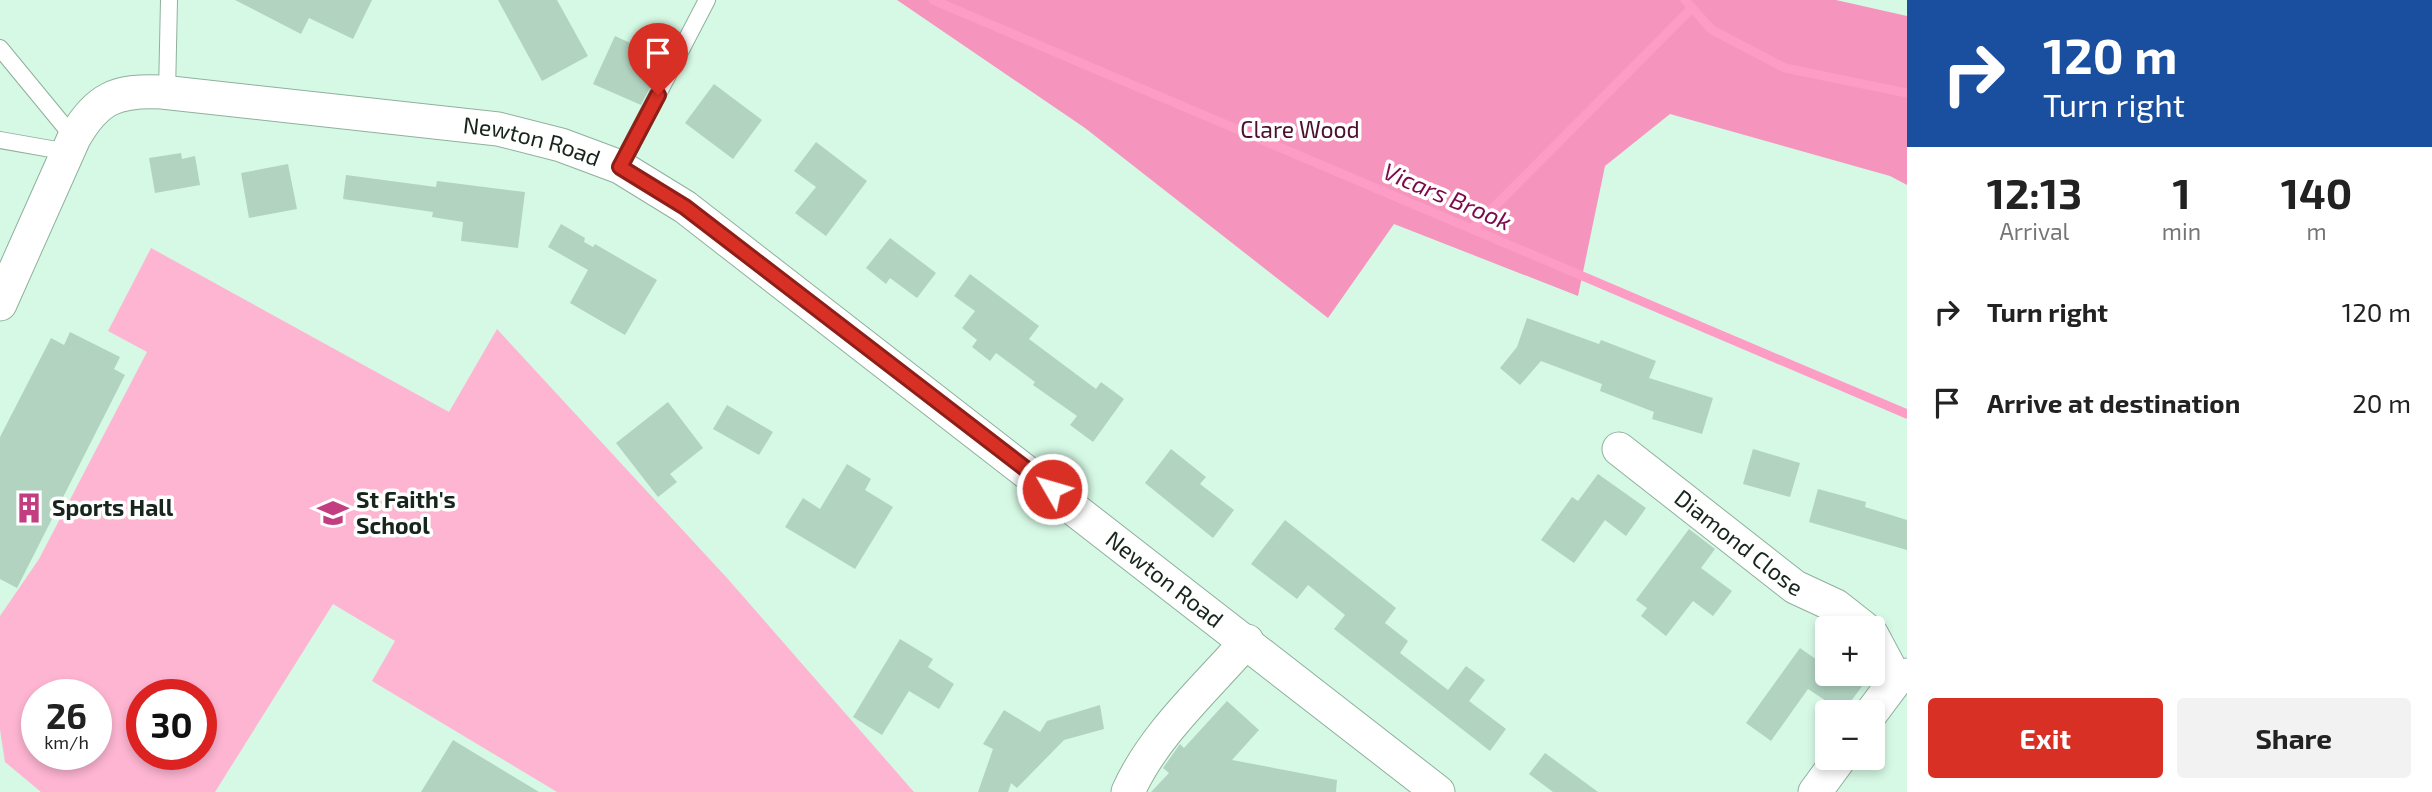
<!DOCTYPE html>
<meta charset="utf-8">
<style>
body{margin:0;font-family:"Exo 2",sans-serif;background:#f2f2f2;color:#222;height:100vh;display:flex;flex-direction:column;font-size:26px;white-space:nowrap}
*{box-sizing:border-box;margin:0}
p{font-size:23px;color:#767676}
.icon{flex:none;width:38px;height:38px;fill:none;stroke:currentColor;stroke-width:2;stroke-linecap:round;stroke-linejoin:round}
.map{position:relative;flex:1;overflow:hidden}
.panel{display:flex;flex-direction:column;background:#fff;width:525px}
.panel>*{flex:none}
.hud{background:#1a4fa0;color:#fff;overflow:hidden}
.buttons{position:absolute;left:1815px;top:616px;display:grid;gap:14px}
.buttons a{display:grid;place-items:center;width:70px;height:70px;border-radius:7px;background:#fff;box-shadow:0 4px 10px #0003;font-size:35px}
.speed{position:absolute;left:21px;top:679px;display:flex;gap:14px;font-size:35px;font-weight:700;text-align:center}
.speed>*{display:grid;place-content:center;width:91px;height:91px;border-radius:50%;background:#fff;box-shadow:0 4px 10px #0003;line-height:1}
.speed small{font-size:18px;font-weight:400}
.speed .limit{border:10px solid #d22;background:#fff;color:#111}
.pin{position:absolute;display:grid;place-items:center;width:60px;height:60px;color:#fff;margin:-72px -30px;border-radius:50% 50% 50% 0;rotate:-45deg;box-shadow:0 0 7px #0007}
.pin .icon{rotate:45deg}
.me{position:absolute;width:77px;margin:-38px;rotate:308deg;stroke-linejoin:round;filter:drop-shadow(0 0 5px #0008)}
.turn{display:flex;align-items:center;gap:24px;height:147px;padding:0 21px;font-size:32px}
.turn .icon{width:91px;height:91px;stroke-width:2.5}
.turn b{display:block;font-size:49px;line-height:60px}
.eta{display:flex;justify-content:space-evenly;align-items:center;height:119px;text-align:center}
.eta b{font-size:42px;font-weight:700;line-height:49px}
.action{display:flex;gap:14px;margin-top:auto;padding:14px 21px}
.action a{flex:1;height:80px;border-radius:7px;background:#d93025;color:#fff;font-size:28px;font-weight:700;line-height:80px;text-align:center}
.action a+a{background:#f2f2f2;color:#222}
ul{padding:0;list-style:none}
li{display:flex;align-items:center;gap:21px;height:91px;padding:0 21px}
li div{flex:1}
li b{display:block;font-size:26px}
li em{font-style:normal}
main{display:flex;flex:1;min-height:0}
.map>svg:first-child{display:block}
</style>
<main>
<div class="map">
<svg width="1907" height="792" viewBox="0 0 1907 792">
<rect width="100%" height="100%" fill="#d6f9e5"/>
<!-- green -->
<path fill="#feb5d2" fill-rule="evenodd" d="M151 248 449 412 497 329 727 578 914 792H557L372 681 395 641 333 604 215 792H41L5 762 0 730V616L39 559 147 352 108 331ZM37 695H96V754H37ZM142 695H201V754H142Z"/>
<!-- forest -->
<path fill="#f595bd" d="M897 0H1836L1907 16V185L1890 176 1670 114 1605 166 1578 296 1394 224 1328 318 1085 128Z"/>
<g fill="none" stroke-linecap="round" stroke-linejoin="round">
<!-- stream -->
<g stroke="#fd9cc5" stroke-width="9">
<path d="M933 0 1907 414"/>
<path d="M1685 0 1712 30 1785 68 1907 93"/>
<path d="M1472 229 1692 8"/>
</g>
</g>
<!-- building -->
<g fill="#b1d3c0">
<path d="M235 0H372L353 39 309 18 301 34Z"/>
<path d="M498 0H557L588 56 542 81Z"/>
<path d="M615 36 665 59 641 105 593 84Z"/>
<path d="M714 84 762 120 733 159 685 123Z"/>
<path d="M816 142 867 181 826 236 795 213 816 187 794 171Z"/>
<path d="M181 153 182 159 195 156 200 185 155 193 149 158Z"/>
<path d="M288 164 297 209 249 218 241 173Z"/>
<path d="M346 175 436 187 437 181 525 192 518 248 461 241 463 222 432 217 433 212 343 199Z"/>
<path d="M561 224 585 238 584 242 593 247 595 244 657 280 625 335 570 303 588 270 548 247Z"/>
<path d="M890 238 936 273 917 298 890 278 886 284 866 268Z"/>
<path d="M970 274 1039 326 1029 339 1096 389 1101 382 1124 399 1093 442 1070 425 1077 416 1033 385 1035 382 996 353 990 361 972 347 977 340 962 328 975 311 954 296Z"/>
<path d="M1527 318 1599 344 1601 340 1656 361 1649 378 1713 398 1702 434 1652 419 1654 412 1600 391 1602 384 1541 361 1520 385 1500 368 1517 347Z"/>
<path d="M70 332 120 357 114 369 125 375 17 588 0 579V437L51 338 64 345Z"/>
<path d="M668 402 703 448 670 474 677 482 658 497 616 443Z"/>
<path d="M727 405 773 432 759 455 713 429Z"/>
<path d="M1171 449 1206 477 1200 484 1234 510 1213 538 1145 483Z"/>
<path d="M1753 449 1800 463 1790 497 1743 484Z"/>
<path d="M847 464 871 479 865 490 893 507 855 569 785 527 803 498 820 509Z"/>
<path d="M1598 474 1646 508 1626 536 1605 520 1574 563 1541 540 1572 497 1578 501Z"/>
<path d="M1818 489 1866 502 1865 507 1907 520V550L1809 522Z"/>
<path d="M1285 520 1396 608 1385 623 1408 641 1400 653 1448 690 1466 666 1485 680 1469 701 1506 729 1490 751 1334 629 1345 615 1308 585 1297 599 1251 564Z"/>
<path d="M1689 529 1715 549 1701 568 1732 591 1713 616 1693 601 1666 636 1641 616 1647 608 1636 600Z"/>
<path d="M900 639 933 659 928 667 954 684 939 709 909 691 882 735 853 717Z"/>
<path d="M1800 648 1827 667V674H1871L1843 712 1808 689 1771 741 1746 723Z"/>
<path d="M1227 701 1259 730 1232 760 1337 780 1336 792H1151L1169 773 1163 768 1180 744 1184 748Z"/>
<path d="M1100 705 1104 729 1064 740 1017 788 1011 783 1008 792H978L993 749 983 744 1004 710 1040 732 1047 721Z"/>
<path d="M453 740 539 792H421Z"/>
<path d="M1545 753 1598 792H1553L1529 774Z"/>
</g>
<g fill="none" stroke-linecap="round" stroke-linejoin="round">
<!-- lane casing -->
<g stroke="#8fb09d" stroke-width="18">
<g id="lane">
<path d="M0 48 74 138"/>
<path d="M167 93 169 0"/>
<path d="M0 140 68 152"/>
<path d="M620 167 707 0"/>
</g>
</g>
<!-- street casing -->
<g stroke="#8fb09d" stroke-width="35">
<g id="street">
<path id="s1" d="M0 304 74 138C97 98 116 90 162 92L498 129 561 145 620 167 685 207 1438 792"/>
<path id="s2" d="M1619 449 1795 587 1836 606 1864 628"/>
<path d="M1872 635 1896 680"/>
<path d="M1872 712 1896 680 1907 675"/>
<path d="M1128 792C1153 735 1206 688 1247 641"/>
<path d="M1815 792 1840 758"/>
</g>
</g>
<!-- lane -->
<use href="#lane" stroke="#fff" stroke-width="16"/>
<!-- street -->
<use href="#street" stroke="#fff" stroke-width="33"/>
</g>
<g fill="none" stroke-linecap="round" stroke-linejoin="round">
<!-- route casing -->
<g stroke="#8d1f18" stroke-width="18">
<path id="route" d="M658 95 620 167 685 207 1052 489"/>
</g>
<!-- route -->
<use href="#route" stroke="#d93025" stroke-width="12"/>
</g>
<!-- icons -->
<defs>
<g id="building-bare" transform="scale(2.415)"><path d="M-4-6H4V6H1V3H-1V6H-4ZM-2.5-4.3h1.7v1.8h-1.7ZM.8-4.3h1.7v1.8H.8ZM-2.5-1h1.7V.8h-1.7ZM.8-1h1.7V.8H.8Z" fill="#c33e80" stroke="#fff" stroke-width="2.5" paint-order="stroke"/></g>
<g id="school-bare" transform="scale(2.415)"><path d="M0-5L7-2L0 1L-7-2ZM-4 1L0 2.5L4 1V4Q0 6-4 4Z" fill="#c33e80" stroke="#fff" stroke-width="2.5" paint-order="stroke"/></g>
</defs>
<g fill-rule="evenodd">
<use href="#building-bare" x="29" y="508"/>
<use href="#school-bare" x="333" y="513"/>
</g>
<g text-anchor="middle" stroke-width="7" stroke-linejoin="round" paint-order="stroke">
<!-- park labels -->
<g font-size="23" fill="#4b112e" stroke="#fff">
<text x="1300" y="138">Clare Wood</text>
</g>
<!-- street labels -->
<g font-size="23" fill="#18251d" stroke="#fff">
<text dy="8" stroke="none"><textPath href="#s1" startOffset="662">Newton Road</textPath></text>
<text dy="8" stroke="none"><textPath href="#s2" startOffset="152">Diamond Close</textPath></text>
<text dy="8" stroke="none"><textPath href="#s1" startOffset="1438">Newton Road</textPath></text>
</g>
<!-- poi labels -->
<g font-size="23" font-weight="bold" fill="#18251d" stroke="#fff" text-anchor="start">
<text x="356" y="508">St Faith's<tspan x="356" dy="26">School</tspan></text>
<text x="52" y="516">Sports Hall</text>
</g>
<!-- water labels -->
<g font-size="24" font-style="italic" fill="#7d084b" stroke="#fff">
<text transform="translate(1447 197) rotate(23)" y="8">Vicars Brook</text>
</g>
</g>
</svg>
<div class="buttons">
<a>+</a>
<a>−</a>
</div>
<div class="speed"><div>26<small>km/h</small></div><div class="limit">30</div></div>
<div class="pin" style="left:658px;top:95px;background:#d93025"><svg class="icon" aria-label="arrive" viewBox="0 0 24 24"><path d="M6 21V4h12l-3 4 3 4H6"/></svg></div>
<svg class="me" style="left:1052px;top:489px" viewBox="-20 -20 40 40"><circle r="17" fill="#d93025" stroke="#fff" stroke-width="3"/><path d="M0-11L8 9 0 5-8 9z" fill="#fff"/></svg>
</div>
<section class="panel">
<div class="hud">
<div class="turn"><svg class="icon" aria-label="right" viewBox="0 0 24 24"><path d="M7 20v-9h11M14 6l5 5-5 5"/></svg><div><b>120 m</b>Turn right</div></div>
</div>
<div class="eta">
<div><b>12:13</b><p>Arrival</p></div>
<div><b>1</b><p>min</p></div>
<div><b>140</b><p>m</p></div>
</div>
<ul>
<li><svg class="icon" aria-label="right" viewBox="0 0 24 24"><path d="M7 20v-9h11M14 6l5 5-5 5"/></svg><div><b>Turn right</b></div><em>120 m</em></li>
<li><svg class="icon" aria-label="arrive" viewBox="0 0 24 24"><path d="M6 21V4h12l-3 4 3 4H6"/></svg><div><b>Arrive at destination</b></div><em>20 m</em></li>
</ul>
<div class="action"><a>Exit</a><a>Share</a></div>
</section>
</main>
